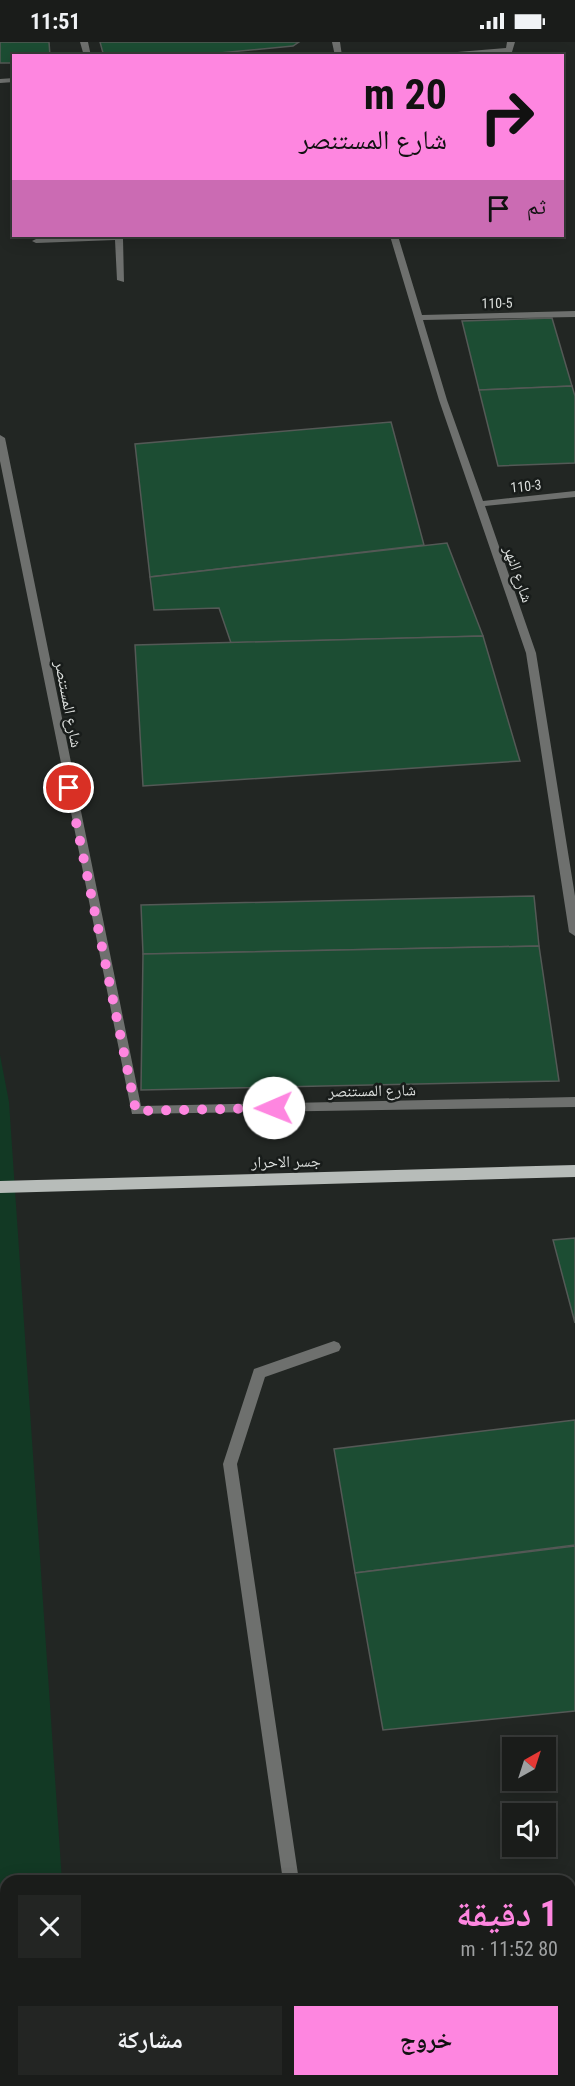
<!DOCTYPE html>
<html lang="ar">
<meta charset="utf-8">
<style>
body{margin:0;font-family:"Roboto Condensed","Noto Naskh Arabic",sans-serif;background:#232523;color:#f1f3f6;direction:rtl;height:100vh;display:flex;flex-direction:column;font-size:22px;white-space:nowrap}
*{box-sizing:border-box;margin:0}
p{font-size:20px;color:#9fa1a2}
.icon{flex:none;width:33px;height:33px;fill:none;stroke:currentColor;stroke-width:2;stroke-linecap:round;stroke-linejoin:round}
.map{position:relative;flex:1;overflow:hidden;direction:ltr}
.sheet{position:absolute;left:0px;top:1833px;width:576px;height:212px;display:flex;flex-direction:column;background:#1a1c1a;border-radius:18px 18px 0 0;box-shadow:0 3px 15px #0003,0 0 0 2px #383a39;direction:rtl}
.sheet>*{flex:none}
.banner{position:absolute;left:12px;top:12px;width:552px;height:183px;border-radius:0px;box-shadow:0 3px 15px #0003,0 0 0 2px #383a39;direction:rtl;background:#fe86e0;color:#111;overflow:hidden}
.needle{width:39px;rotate:39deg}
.fabs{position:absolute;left:502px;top:1695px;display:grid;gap:12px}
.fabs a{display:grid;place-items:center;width:54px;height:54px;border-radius:0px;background:#1a1c1a;box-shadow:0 3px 15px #0003,0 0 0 2px #383a39;font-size:30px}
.pin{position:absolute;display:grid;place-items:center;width:51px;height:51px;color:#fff;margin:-26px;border:3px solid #fff;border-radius:50%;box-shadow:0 2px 6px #0007}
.me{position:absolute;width:66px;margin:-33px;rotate:269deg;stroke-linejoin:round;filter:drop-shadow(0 0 4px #0008)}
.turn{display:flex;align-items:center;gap:21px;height:126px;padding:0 18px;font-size:27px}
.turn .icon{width:78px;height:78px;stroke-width:2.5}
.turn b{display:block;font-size:42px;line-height:51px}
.then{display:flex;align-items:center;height:57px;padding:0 18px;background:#0003;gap:12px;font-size:22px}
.round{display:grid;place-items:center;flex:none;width:63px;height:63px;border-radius:0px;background:#232523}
.summary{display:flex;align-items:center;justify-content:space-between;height:102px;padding:0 18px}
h1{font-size:36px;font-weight:700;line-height:45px;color:#fe86e0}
.button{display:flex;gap:12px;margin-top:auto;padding:12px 18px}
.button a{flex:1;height:69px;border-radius:0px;background:#fe86e0;color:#111;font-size:24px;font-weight:700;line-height:69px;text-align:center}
.button a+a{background:#232523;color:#f1f3f6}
.status{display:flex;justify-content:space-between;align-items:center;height:42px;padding:0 30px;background:#1a1c1a;direction:ltr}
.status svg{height:16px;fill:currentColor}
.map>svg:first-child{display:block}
</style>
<div class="status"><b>11:51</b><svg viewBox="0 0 49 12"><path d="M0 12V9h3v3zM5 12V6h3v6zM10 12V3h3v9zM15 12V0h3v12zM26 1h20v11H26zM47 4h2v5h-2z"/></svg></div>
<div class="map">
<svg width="575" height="2044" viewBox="0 0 575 2044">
<rect width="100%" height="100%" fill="#222623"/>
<!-- green -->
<path fill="#123924" d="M0 1013 9 1060 62 1839H6V2038L113 2039 116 2044H0Z"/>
<!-- building -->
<g fill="#1c4d33" stroke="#545956" stroke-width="1.5">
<path d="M0 0H49L50 14H14V21H0Z"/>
<path d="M100 0H299L293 4 188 14H110L103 11Z"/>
<path d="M552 276 572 344 479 348 462 279Z"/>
<path d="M572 344 575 354V421L498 424 479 348Z"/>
<path d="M391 380 424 503 150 535 135 402Z"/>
<path d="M447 501 483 594 231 601 219 566 154 568 150 535Z"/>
<path d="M483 594 520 719 143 744 135 603Z"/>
<path d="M534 854 539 904 143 912 141 863Z"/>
<path d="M539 904 559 1039 141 1048 143 912Z"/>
<path d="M575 1196V1281L553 1198Z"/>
<path d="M575 1378V1503L355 1531 334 1407Z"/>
<path d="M575 1504V1669L383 1688 355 1531Z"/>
</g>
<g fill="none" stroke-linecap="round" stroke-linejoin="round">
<!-- lane -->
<g fill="#6e706e" fill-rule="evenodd">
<path d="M80 0H88L91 14H84Z"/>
<path d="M332 0H340L342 14H335Z"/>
<path d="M507 0H515L512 10 455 14H409L506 6Z"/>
<path d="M14 36V40L0 41V37Z"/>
<path d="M103 194H148L144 196 123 197 124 240 117 238 115 198 36 201 32 199 36 197Z"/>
<path d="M390 194H398L422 273 575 269V275L423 278 447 358 483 459 575 449V455L485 464 536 611 575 854V894L569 890 526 611 439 358Z"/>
</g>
<!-- street -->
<g fill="#6e706e" fill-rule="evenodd">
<path d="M0 393 5 396 141 1064 575 1055V1065L132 1072 0 419Z"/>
<path d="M334 1299 339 1301 341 1305 339 1309 265 1335 237 1422 299 1839H283L223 1422 254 1327Z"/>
<path d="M313 2038H330V2044H314Z"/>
</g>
<!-- primary -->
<path fill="#b7bcb9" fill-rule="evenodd" d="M575 1123V1135L0 1151V1139Z"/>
</g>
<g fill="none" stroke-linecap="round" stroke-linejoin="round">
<!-- route -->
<path stroke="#fe86e0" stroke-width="10" stroke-dasharray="0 18" d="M69 746 136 1069 274 1066"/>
</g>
<g text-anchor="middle" stroke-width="5" stroke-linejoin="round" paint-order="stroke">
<!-- far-street labels -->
<g font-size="14" fill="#dcdfdd" stroke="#181c1a">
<text transform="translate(497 261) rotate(-1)" y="5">110-5</text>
<text transform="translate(526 444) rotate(-6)" y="5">110-3</text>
</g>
<!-- street labels -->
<g font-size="16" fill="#dcdfdd" stroke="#181c1a">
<text transform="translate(519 532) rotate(71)" y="6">شارع النهر</text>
<text transform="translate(69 662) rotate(79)" y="6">شارع المستنصر</text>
<text transform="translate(372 1048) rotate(-1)" y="6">شارع المستنصر</text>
<text transform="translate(286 1119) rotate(-1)" y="6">جسر الاحرار</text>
</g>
</g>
</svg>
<div class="fabs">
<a><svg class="needle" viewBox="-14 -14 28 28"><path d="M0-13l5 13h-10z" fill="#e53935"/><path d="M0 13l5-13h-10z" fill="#9fa1a2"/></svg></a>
<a><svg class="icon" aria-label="sound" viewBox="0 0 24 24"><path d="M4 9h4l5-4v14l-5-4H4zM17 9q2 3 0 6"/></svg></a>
</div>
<div class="pin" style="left:69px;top:746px;background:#d93025"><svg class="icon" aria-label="arrive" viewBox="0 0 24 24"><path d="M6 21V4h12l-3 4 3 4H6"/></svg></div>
<svg class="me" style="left:274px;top:1066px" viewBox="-20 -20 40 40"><circle r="19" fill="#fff"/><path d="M0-13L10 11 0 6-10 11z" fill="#fe86e0"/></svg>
<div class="banner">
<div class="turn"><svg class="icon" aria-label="right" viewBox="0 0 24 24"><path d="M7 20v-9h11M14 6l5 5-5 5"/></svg><div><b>20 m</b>شارع المستنصر</div></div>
<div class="then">ثم<svg class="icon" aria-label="arrive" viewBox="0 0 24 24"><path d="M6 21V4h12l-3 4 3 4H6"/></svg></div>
</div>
<section class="sheet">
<div class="summary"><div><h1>1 دقيقة</h1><p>80 m · 11:52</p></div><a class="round"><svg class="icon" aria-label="close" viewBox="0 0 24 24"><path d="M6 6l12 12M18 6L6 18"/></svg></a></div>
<div class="button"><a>خروج</a><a>مشاركة</a></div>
</section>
</div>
